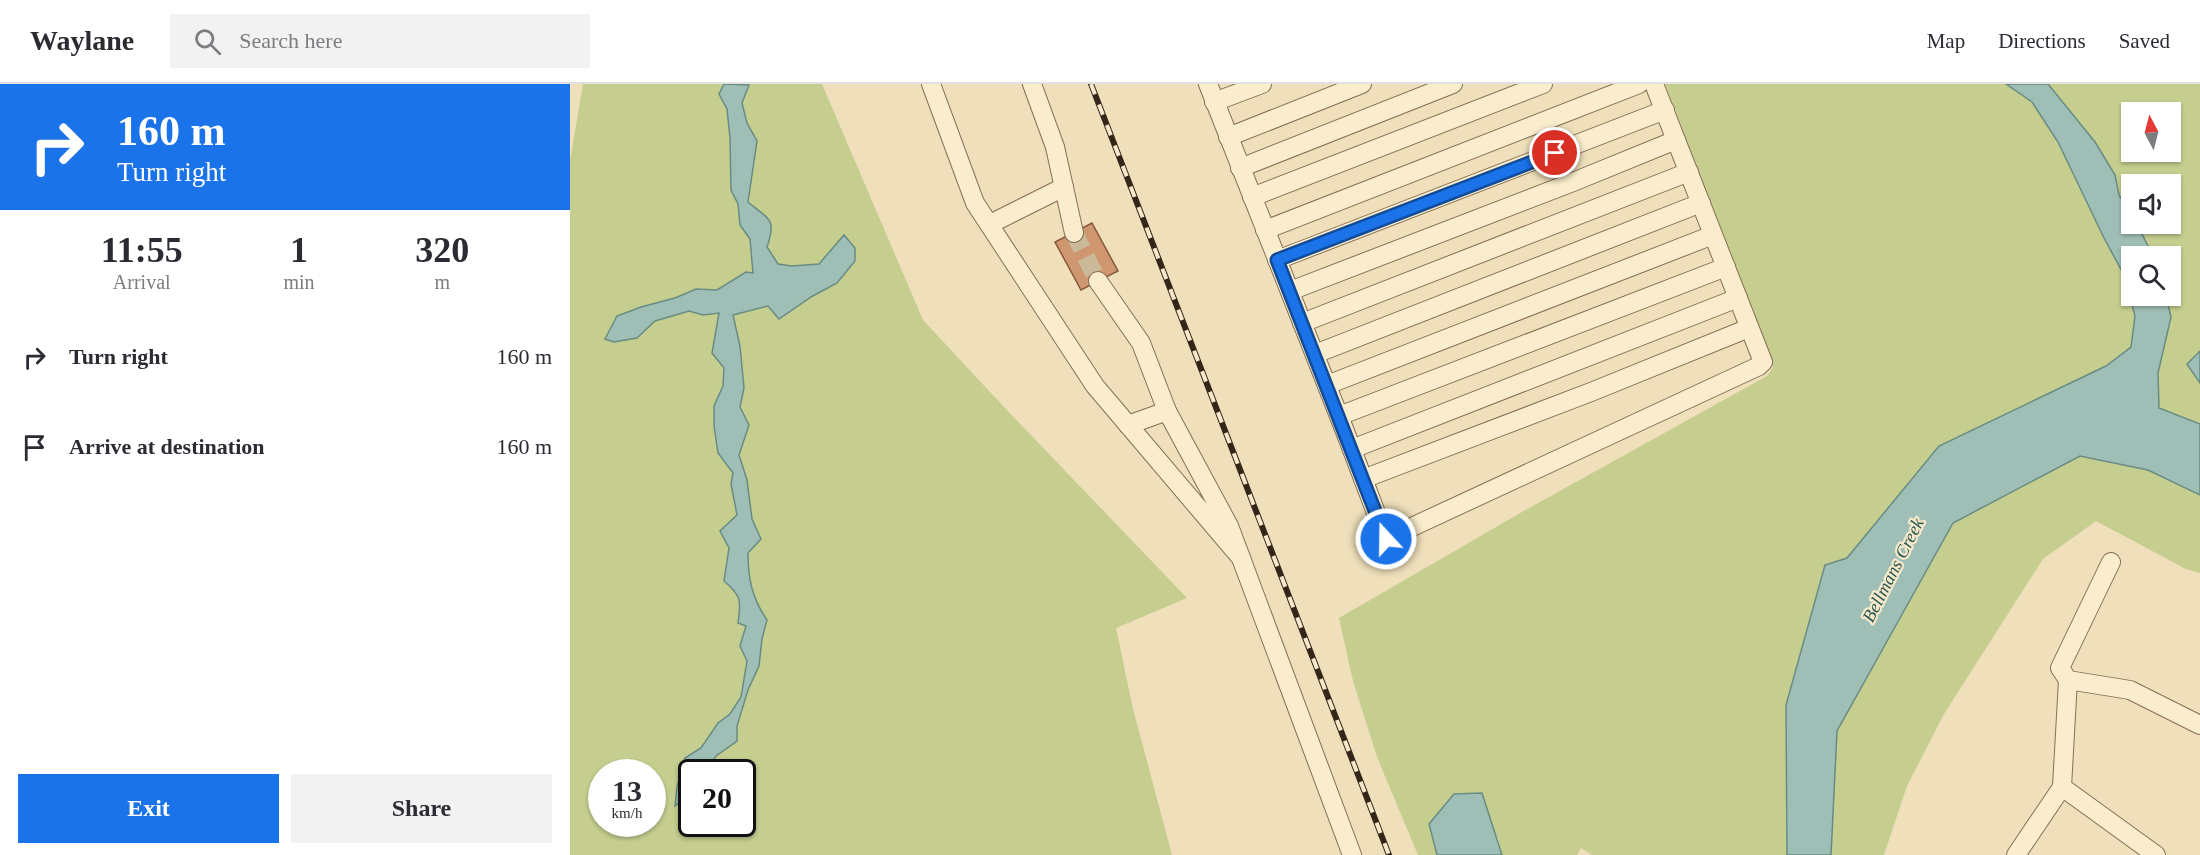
<!DOCTYPE html>
<style>
body{margin:0;font-family:"Times New Roman",serif;background:#f2f2f3;color:#2b2b33;height:100vh;display:flex;flex-direction:column;font-size:22px;white-space:nowrap}
*{box-sizing:border-box;margin:0}
p{font-size:20px;color:#7c7c81}
.icon{flex:none;width:33px;height:33px;fill:none;stroke:currentColor;stroke-width:2;stroke-linecap:round;stroke-linejoin:round}
.map{position:relative;flex:1;overflow:hidden}
.side{display:flex;flex-direction:column;background:#fff;width:570px}
.side>*{flex:none}
.guide{background:#1a73e8;color:#fff;overflow:hidden}
.needle{width:39px;rotate:353deg}
.tools{position:absolute;left:1551px;top:18px;display:grid;gap:12px}
.tools a{display:grid;place-items:center;width:60px;height:60px;border-radius:0px;background:#fff;box-shadow:0 2px 4px #0004;font-size:30px}
.speed{position:absolute;left:18px;top:675px;display:flex;gap:12px;font-size:30px;font-weight:700;text-align:center}
.speed>*{display:grid;place-content:center;width:78px;height:78px;border-radius:50%;background:#fff;box-shadow:0 2px 4px #0004;line-height:1}
.speed small{font-size:15px;font-weight:400}
.speed .limit{border:3px solid #111;border-radius:9px;background:#fff;color:#111}
.pin{position:absolute;display:grid;place-items:center;width:51px;height:51px;color:#fff;margin:-26px;border:3px solid #fff;border-radius:50%;box-shadow:0 2px 6px #0007}
.me{position:absolute;width:66px;margin:-33px;rotate:339deg;stroke-linejoin:round;filter:drop-shadow(0 0 4px #0008)}
.turn{display:flex;align-items:center;gap:21px;height:126px;padding:0 18px;font-size:27px}
.turn .icon{width:78px;height:78px;stroke-width:2.5}
.turn b{display:block;font-size:42px;line-height:51px}
.eta{display:flex;justify-content:space-evenly;align-items:center;height:102px;text-align:center}
.eta b{font-size:36px;font-weight:700;line-height:42px}
.primary-button{display:flex;gap:12px;margin-top:auto;padding:12px 18px}
.primary-button a{flex:1;height:69px;border-radius:0px;background:#1a73e8;color:#fff;font-size:24px;font-weight:700;line-height:69px;text-align:center}
.primary-button a+a{background:#f2f2f3;color:#2b2b33}
ul{padding:0;list-style:none}
li{display:flex;align-items:center;gap:18px;height:90px;padding:0 18px}
li div{flex:1}
li b{display:block;font-size:22px}
li em{font-style:normal}
header{display:flex;align-items:center;gap:36px;box-sizing:border-box;height:84px;padding:0 30px;background:#fff;border-bottom:2px solid #e1e1e2}
header strong{font-size:28px}
nav{display:flex;gap:33px;margin-inline-start:auto;font-size:21px}
.search{width:420px;height:54px;background:#f2f2f3;display:flex;align-items:center;gap:15px;box-sizing:border-box;padding:0 21px;border-radius:0px;color:#7c7c81;font-size:22px}
main{display:flex;flex:1;min-height:0}
.map>svg:first-child{display:block}
</style>
<header>
<strong>Waylane</strong>
<div class="search"><svg class="icon" aria-label="search" viewBox="0 0 24 24"><circle cx="10" cy="10" r="6"/><path d="M15 15l6 6"/></svg>Search here</div>
<nav><a>Map</a><a>Directions</a><a>Saved</a></nav>
</header>
<main>
<section class="side">
<div class="guide">
<div class="turn"><svg class="icon" aria-label="right" viewBox="0 0 24 24"><path d="M7 20v-9h11M14 6l5 5-5 5"/></svg><div><b>160 m</b>Turn right</div></div>
</div>
<div class="eta">
<div><b>11:55</b><p>Arrival</p></div>
<div><b>1</b><p>min</p></div>
<div><b>320</b><p>m</p></div>
</div>
<ul>
<li><svg class="icon" aria-label="right" viewBox="0 0 24 24"><path d="M7 20v-9h11M14 6l5 5-5 5"/></svg><div><b>Turn right</b></div><em>160 m</em></li>
<li><svg class="icon" aria-label="arrive" viewBox="0 0 24 24"><path d="M6 21V4h12l-3 4 3 4H6"/></svg><div><b>Arrive at destination</b></div><em>160 m</em></li>
</ul>
<div class="primary-button"><a>Exit</a><a>Share</a></div>
</section>
<div class="map">
<svg width="1630" height="771" viewBox="0 0 1630 771">
<rect width="100%" height="100%" fill="#efdfba"/>
<!-- green -->
<g fill="#c5cd8f" fill-rule="evenodd">
<path d="M13 0H252L353 236 434 323 617 514 546 544 563 625 602 771H0V77ZM32 688H82V740H32ZM122 688H172V740H122Z"/>
<path d="M1095 0H1436L1462 18 1488 58 1534 154 1555 191 1565 232 1561 263 1536 282 1369 362 1277 474 1216 621 1217 771H1022L1011 764 1007 771H932L927 752 859 740 867 771H848L807 673 783 597 769 534 952 428 1197 292 1203 283Z"/>
<path d="M1478 0H1630V267L1618 280 1630 299V340L1589 324 1588 289 1601 233 1596 212H1600V172H1583L1567 140H1600V100H1562L1561 131 1549 111 1545 91 1525 58ZM1562 28H1600V68H1562Z"/>
<path d="M1510 372 1578 386 1630 411V489L1616 485 1526 437 1473 475 1374 630 1337 702 1314 771H1261L1267 647 1383 439Z"/>
</g>
<!-- water -->
<g fill="#9fbfb6" stroke="#678c83" stroke-width="1.5">
<path d="M154 0 179 1 172 19 177 39 187 57 178 118C199 136 207 134 197 163L208 180 222 182 249 180 274 151 285 164V177L267 199 241 213 209 235 198 222 163 231 170 262 174 304 170 323 179 341 169 371 177 396 182 435 191 455 178 469C178 495 182 514 197 536L192 555 189 582 178 606 167 642V657L146 672 137 688H122L121 709 105 722 107 703 115 674 131 664 148 639 160 630 171 613 177 577 170 562 176 542 168 539C171 517 172 512 154 497L159 464 150 447 167 431 161 400 163 389 148 369 144 342V322L153 302 154 284 142 269 149 229 133 231 119 227 85 237 67 254 44 258 35 255 47 232 71 223 105 214 126 205 147 206 176 188 183 189 180 155 170 141 168 120 161 106 160 54 157 25 149 10Z"/>
<path d="M1436 0H1478L1525 58 1545 91 1549 111 1561 131 1562 140H1567L1583 172H1562V212H1596L1601 233 1588 289 1589 324 1630 340V411L1578 386 1510 372 1383 439 1267 647 1261 771H1217L1216 621 1255 481 1277 474 1369 362 1536 282 1561 263 1565 232 1554 191 1534 154 1488 58 1462 18Z"/>
<path d="M1630 267V299L1617 280Z"/>
<path d="M912 709 932 771H867L859 740 884 710Z"/>
</g>
<!-- building -->
<path fill="#cf976f" stroke="#865839" stroke-width="1.5" d="M522 139 548 187 511 206 485 158Z"/>
<g fill="none" stroke-linecap="round" stroke-linejoin="round">
<!-- minor-tunnel -->
<path stroke="#caba9a" stroke-width="18" stroke-dasharray="18 9" stroke-linecap="butt" d="M504 149 528 197"/>
<!-- minor casing -->
<g stroke="#866f54" stroke-width="20">
<g id="minor">
<path d="M361 0 405 119 525 302 671 474 659 442 597 327 571 259 528 197"/>
<path d="M462 0 485 63 504 149"/>
<path d="M638 0 776 350 816 455 1189 282 1193 278 1084 0"/>
<path d="M644 18 692 0"/>
<path d="M658 53 792 0"/>
<path d="M670 84 883 0"/>
<path d="M682 113 973 0"/>
<path d="M420 140 494 103"/>
<path d="M695 146 1069 0"/>
<path d="M707 176 1095 26"/>
<path d="M720 207 1003 98 1106 56"/>
<path d="M732 239 1119 88"/>
<path d="M745 270 1131 119"/>
<path d="M757 301 1143 151"/>
<path d="M769 332 1156 183"/>
<path d="M558 341 597 327"/>
<path d="M782 365 1168 214"/>
<path d="M793 395 1021 308 1179 244"/>
<path d="M671 474 782 771"/>
<path d="M1541 478 1490 584 1498 596 1560 606 1630 641"/>
<path d="M1498 596 1492 703 1586 771"/>
<path d="M1446 771 1492 703"/>
</g>
</g>
<!-- minor -->
<use href="#minor" stroke="#faedcd" stroke-width="18"/>
<!-- rail casing -->
<g stroke="#34271a" stroke-width="6">
<path id="rail" d="M521 0 819 771"/>
</g>
<!-- rail -->
<use href="#rail" stroke="#f6e9ca" stroke-width="4" stroke-dasharray="11" stroke-linecap="butt"/>
</g>
<g fill="none" stroke-linecap="round" stroke-linejoin="round">
<!-- route casing -->
<g stroke="#114b97" stroke-width="15">
<path id="route" d="M816 455 707 176 985 69"/>
</g>
<!-- route -->
<use href="#route" stroke="#1a73e8" stroke-width="10"/>
</g>
<g text-anchor="middle" stroke-width="4.5" stroke-linejoin="round" paint-order="stroke">
<!-- water labels -->
<g font-size="18" font-style="italic" fill="#285552" stroke="#f6e9ca">
<text transform="translate(1323 486) rotate(-63)" y="6">Bellmans Creek</text>
</g>
</g>
</svg>
<div class="tools">
<a><svg class="needle" viewBox="-14 -14 28 28"><path d="M0-13l5 13h-10z" fill="#e53935"/><path d="M0 13l5-13h-10z" fill="#7c7c81"/></svg></a>
<a><svg class="icon" aria-label="sound" viewBox="0 0 24 24"><path d="M4 9h4l5-4v14l-5-4H4zM17 9q2 3 0 6"/></svg></a>
<a><svg class="icon" aria-label="search" viewBox="0 0 24 24"><circle cx="10" cy="10" r="6"/><path d="M15 15l6 6"/></svg></a>
</div>
<div class="speed"><div>13<small>km/h</small></div><div class="limit">20</div></div>
<div class="pin" style="left:985px;top:69px;background:#d93025"><svg class="icon" aria-label="arrive" viewBox="0 0 24 24"><path d="M6 21V4h12l-3 4 3 4H6"/></svg></div>
<svg class="me" style="left:816px;top:455px" viewBox="-20 -20 40 40"><circle r="17" fill="#1a73e8" stroke="#fff" stroke-width="3"/><path d="M0-11L8 9 0 5-8 9z" fill="#fff"/></svg>
</div>
</main>
